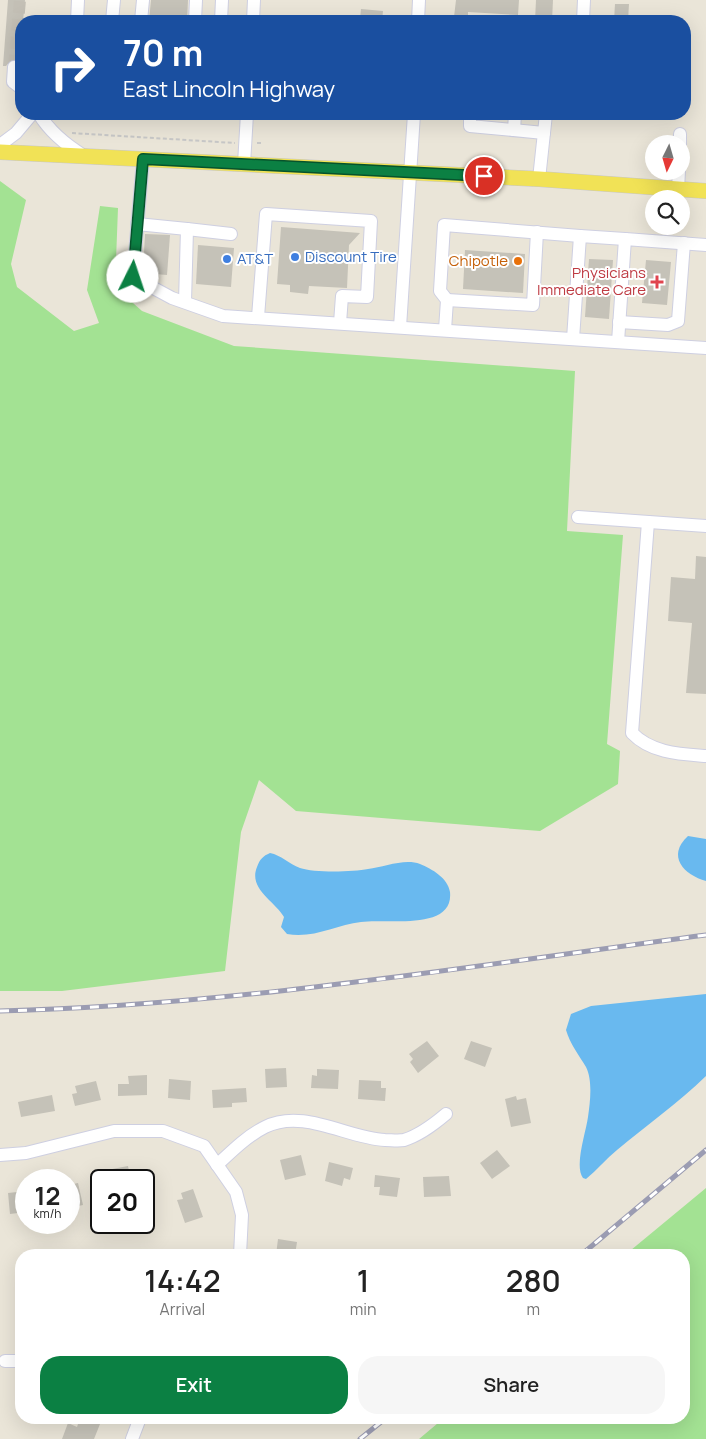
<!DOCTYPE html>
<style>
body{margin:0;font-family:Manrope,sans-serif;background:#f6f6f6;color:#222;height:100vh;display:flex;flex-direction:column;font-size:19px;white-space:nowrap}
*{box-sizing:border-box;margin:0}
p{font-size:16px;color:#767676}
.icon{flex:none;width:28px;height:28px;fill:none;stroke:currentColor;stroke-width:2;stroke-linecap:round;stroke-linejoin:round}
.map{position:relative;flex:1;overflow:hidden}
.sheet{position:absolute;left:15px;top:1249px;width:675px;height:175px;display:flex;flex-direction:column;background:#fff;border-radius:20px;box-shadow:0 5px 20px #0002}
.sheet>*{flex:none}
.top-card{position:absolute;left:15px;top:15px;width:676px;height:105px;border-radius:20px;box-shadow:0 5px 20px #0002;background:#1a4fa0;color:#fff;overflow:hidden}
.needle{width:32px;rotate:185deg}
.fabs{position:absolute;left:645px;top:135px;display:grid;gap:10px}
.fabs a{display:grid;place-items:center;width:45px;height:45px;border-radius:50%;background:#fff;box-shadow:0 5px 20px #0002;font-size:25px}
.speed{position:absolute;left:15px;top:1169px;display:flex;gap:10px;font-size:25px;font-weight:700;text-align:center}
.speed>*{display:grid;place-content:center;width:65px;height:65px;border-radius:50%;background:#fff;box-shadow:0 5px 20px #0002;line-height:1}
.speed small{font-size:12px;font-weight:400}
.speed .limit{border:2px solid #111;border-radius:8px;background:#fff;color:#111}
.pin{position:absolute;display:grid;place-items:center;width:42px;height:42px;color:#fff;margin:-21px;border:2px solid #fff;border-radius:50%;box-shadow:0 1px 5px #0007}
.me{position:absolute;width:55px;margin:-28px;rotate:4deg;stroke-linejoin:round;filter:drop-shadow(0 0 4px #0008)}
.turn{display:flex;align-items:center;gap:18px;height:105px;padding:0 25px;font-size:22px}
.turn .icon{width:65px;height:65px;stroke-width:2.5}
.turn b{display:block;font-size:35px;line-height:42px}
.eta{display:flex;justify-content:space-evenly;align-items:center;height:85px;text-align:center}
.eta b{font-size:30px;font-weight:600;line-height:35px}
.cta{display:flex;gap:10px;margin-top:auto;padding:10px 25px}
.cta a{flex:1;height:58px;border-radius:20px;background:#0b8043;color:#fff;font-size:20px;font-weight:600;line-height:58px;text-align:center}
.cta a+a{background:#f6f6f6;color:#222}
.map>svg:first-child{display:block}
</style>
<div class="map">
<svg width="706" height="1439" viewBox="0 0 706 1439">
<rect width="100%" height="100%" fill="#eae5d8"/>
<!-- green -->
<g fill="#a3e293">
<path d="M0 181 26 200 11 264 17 287 74 331 99 323 87 290 100 206 118 208 115 287 142 311 234 346 575 371 567 531 623 535 607 744 620 751 618 784 540 831 296 811 259 780 241 832 225 971 62 991H0Z"/>
<path d="M706 1188V1439H419L444 1418H684V1255H625Z"/>
</g>
<!-- water -->
<g fill="#69b9ef">
<path d="M688 836 706 839V881C684 875 666 856 688 836Z"/>
<path d="M270 853C281 855 289 864 300 868 314 873 353 872 368 869 384 867 405 858 420 864 432 869 448 878 450 892 454 932 385 918 361 922 336 925 313 939 287 934L281 927 284 917C275 901 248 889 257 867 260 859 263 856 270 853Z"/>
<path d="M706 994V1076C678 1103 647 1125 617 1150 606 1159 597 1170 586 1179L583 1178C574 1166 586 1132 588 1117 590 1103 593 1081 586 1067 579 1055 570 1044 566 1030L571 1014 591 1006Z"/>
</g>
<!-- building -->
<g fill="#c5c2b8">
<path d="M8 0H25L23 21H21L20 62 11 60 6 66H3Z"/>
<path d="M151 0H188L187 21H149Z"/>
<path d="M456 0H519L518 15 468 12V18L454 17Z"/>
<path d="M536 0H553L552 21H535Z"/>
<path d="M615 4H629L628 21H614Z"/>
<path d="M361 9 383 11 382 21 360 19Z"/>
<path d="M281 227 360 233 349 245 347 288 309 286 308 294 290 292V285L277 284Z"/>
<path d="M145 234 170 235 167 275 143 273Z"/>
<path d="M198 245 234 248 231 287 196 284Z"/>
<path d="M465 250 525 254 523 293 463 289Z"/>
<path d="M589 259 613 260 609 319 585 317Z"/>
<path d="M646 260 671 262 667 305 642 303Z"/>
<path d="M696 556 706 557V694L686 693 692 623 668 621 671 577 695 579Z"/>
<path d="M427 1041 439 1056 418 1073 410 1062 413 1059 409 1054Z"/>
<path d="M471 1041 492 1048 485 1067 464 1059Z"/>
<path d="M286 1068 287 1087 266 1088 265 1069Z"/>
<path d="M317 1069 339 1070 338 1089 311 1088 312 1075 317 1076Z"/>
<path d="M147 1075V1095L118 1096V1084H129L128 1076Z"/>
<path d="M169 1079 191 1081 190 1100 168 1098Z"/>
<path d="M359 1080 381 1081V1088H386L385 1101 358 1099Z"/>
<path d="M96 1081 101 1100 75 1106 72 1094 77 1093 75 1086Z"/>
<path d="M246 1088 247 1102 232 1103V1107L213 1108 212 1090Z"/>
<path d="M52 1095 55 1111 21 1117 18 1102Z"/>
<path d="M516 1096 517 1100 526 1098 531 1123 511 1127 505 1099Z"/>
<path d="M497 1150 510 1166 492 1179 480 1163Z"/>
<path d="M301 1155 306 1175 285 1180 280 1160Z"/>
<path d="M329 1162 353 1168 350 1180 344 1178 342 1186 325 1181Z"/>
<path d="M128 1166 131 1180H109L107 1170Z"/>
<path d="M375 1175 400 1178 397 1197 379 1195 380 1187H374Z"/>
<path d="M449 1176 451 1196 424 1197 423 1177Z"/>
<path d="M78 1183 83 1205 69 1208V1185Z"/>
<path d="M193 1189 203 1217 185 1223 177 1200 183 1199 181 1193Z"/>
<path d="M26 1191V1212L10 1214 8 1193Z"/>
<path d="M278 1239 297 1242 295 1255H276Z"/>
<path d="M80 1418 100 1424 94 1439H62L68 1423 77 1427Z"/>
</g>
<g fill="none" stroke-linecap="round" stroke-linejoin="round">
<!-- minor-tunnel -->
<path stroke="#c3bfb5" stroke-width="12" stroke-dasharray="12 6" stroke-linecap="butt" d="M14 67 20 0"/>
<!-- minor casing -->
<g stroke="#cecfe1" stroke-width="14">
<g id="minor">
<path d="M77 21 78 0"/>
<path d="M112 21 114 0"/>
<path d="M141 21 143 0"/>
<path d="M195 21 196 0"/>
<path d="M221 21 222 0"/>
<path d="M253 21 254 0"/>
<path d="M418 21 419 0"/>
<path d="M583 21 584 0"/>
<path d="M14 67 13 82 21 88"/>
<path d="M39 114C50 132 66 145 84 156"/>
<path d="M470 114V126L544 133"/>
<path d="M514 130 515 114"/>
<path d="M680 144V134"/>
<path d="M0 145 16 133 32 114"/>
<path d="M143 159 133 277 172 298 223 316 706 348"/>
<path d="M244 164 247 114"/>
<path d="M539 179 546 114"/>
<path d="M678 189 679 171"/>
<path d="M137 224 187 229 185 302"/>
<path d="M187 229 231 234"/>
<path d="M447 300 533 305 537 232"/>
<path d="M258 317 266 214 371 221 367 297 342 296 340 323"/>
<path d="M619 322 668 325 678 321 684 243"/>
<path d="M400 327 414 114"/>
<path d="M445 330 447 300 440 291 444 225 580 236"/>
<path d="M573 339 580 236 625 239"/>
<path d="M618 342 625 239 706 245"/>
<path d="M578 517 706 526"/>
<path d="M648 522 632 733C651 753 680 754 706 756"/>
<path d="M0 1155 26 1153 114 1131H163L204 1146 236 1192 242 1215 240 1255"/>
<path d="M217 1165C232 1151 247 1136 265 1127 303 1108 347 1138 385 1140 391 1140 398 1141 404 1140 420 1135 433 1125 446 1114"/>
<path d="M5 1361H21"/>
<path d="M132 1439 140 1418"/>
</g>
</g>
<!-- major casing -->
<g stroke="#c7c7c7" stroke-width="16">
<path id="major" d="M0 152 539 179 706 191"/>
</g>
<!-- path -->
<g stroke="#c7c7c7" stroke-width="2" stroke-dasharray="4 2.5" stroke-linecap="butt">
<path d="M72 133 235 143"/>
<path d="M257 143H263"/>
</g>
<!-- minor -->
<use href="#minor" stroke="#fff" stroke-width="12"/>
<!-- major -->
<use href="#major" stroke="#f1e256" stroke-width="15"/>
<!-- rail casing -->
<g stroke="#9b9cb2" stroke-width="5">
<g id="rail">
<path d="M0 1011C237 1005 471 966 706 935"/>
<path d="M581 1255 706 1150"/>
<path d="M360 1439 386 1418"/>
</g>
</g>
<!-- rail -->
<use href="#rail" stroke="#fff" stroke-width="3" stroke-dasharray="9" stroke-linecap="butt"/>
</g>
<g fill="none" stroke-linecap="round" stroke-linejoin="round">
<!-- route casing -->
<g stroke="#07532c" stroke-width="12">
<path id="route" d="M133 277 143 159 484 176"/>
</g>
<!-- route -->
<use href="#route" stroke="#0b8043" stroke-width="9"/>
</g>
<!-- markers -->
<g fill="#3f7fe0" stroke="#fff" stroke-width="2">
<circle cx="295" cy="257" r="5"/>
<circle cx="227" cy="259" r="5"/>
</g>
<circle fill="#e8710a" stroke="#fff" stroke-width="2" cx="518" cy="261" r="5"/>
<path fill="#e0444e" stroke="#fff" stroke-width="2" d="M654.5 274.5h5v5h5v5h-5v5h-5v-5h-5v-5h5z"/>
<g text-anchor="middle" stroke-width="4" stroke-linejoin="round" paint-order="stroke">
<!-- shop labels -->
<g font-size="15" fill="#366cbe" stroke="#fff" text-anchor="start">
<text x="305" y="262">Discount Tire</text>
<text x="237" y="264">AT&amp;T</text>
</g>
<!-- food labels -->
<g font-size="15" fill="#c56008" stroke="#fff" text-anchor="end">
<text x="508" y="266">Chipotle</text>
</g>
<!-- health labels -->
<g font-size="15" fill="#be3a42" stroke="#fff" text-anchor="end">
<text x="646" y="278">Physicians<tspan x="646" dy="17">Immediate Care</tspan></text>
</g>
</g>
</svg>
<div class="fabs">
<a><svg class="needle" viewBox="-14 -14 28 28"><path d="M0-13l5 13h-10z" fill="#e53935"/><path d="M0 13l5-13h-10z" fill="#767676"/></svg></a>
<a><svg class="icon" aria-label="search" viewBox="0 0 24 24"><circle cx="10" cy="10" r="6"/><path d="M15 15l6 6"/></svg></a>
</div>
<div class="speed"><div>12<small>km/h</small></div><div class="limit">20</div></div>
<div class="pin" style="left:484px;top:176px;background:#d93025"><svg class="icon" aria-label="arrive" viewBox="0 0 24 24"><path d="M6 21V4h12l-3 4 3 4H6"/></svg></div>
<svg class="me" style="left:133px;top:277px" viewBox="-20 -20 40 40"><circle r="19" fill="#fff"/><path d="M0-13L10 11 0 6-10 11z" fill="#0b8043"/></svg>
<div class="top-card">
<div class="turn"><svg class="icon" aria-label="right" viewBox="0 0 24 24"><path d="M7 20v-9h11M14 6l5 5-5 5"/></svg><div><b>70 m</b>East Lincoln Highway</div></div>
</div>
<section class="sheet">
<div class="eta">
<div><b>14:42</b><p>Arrival</p></div>
<div><b>1</b><p>min</p></div>
<div><b>280</b><p>m</p></div>
</div>
<div class="cta"><a>Exit</a><a>Share</a></div>
</section>
</div>
